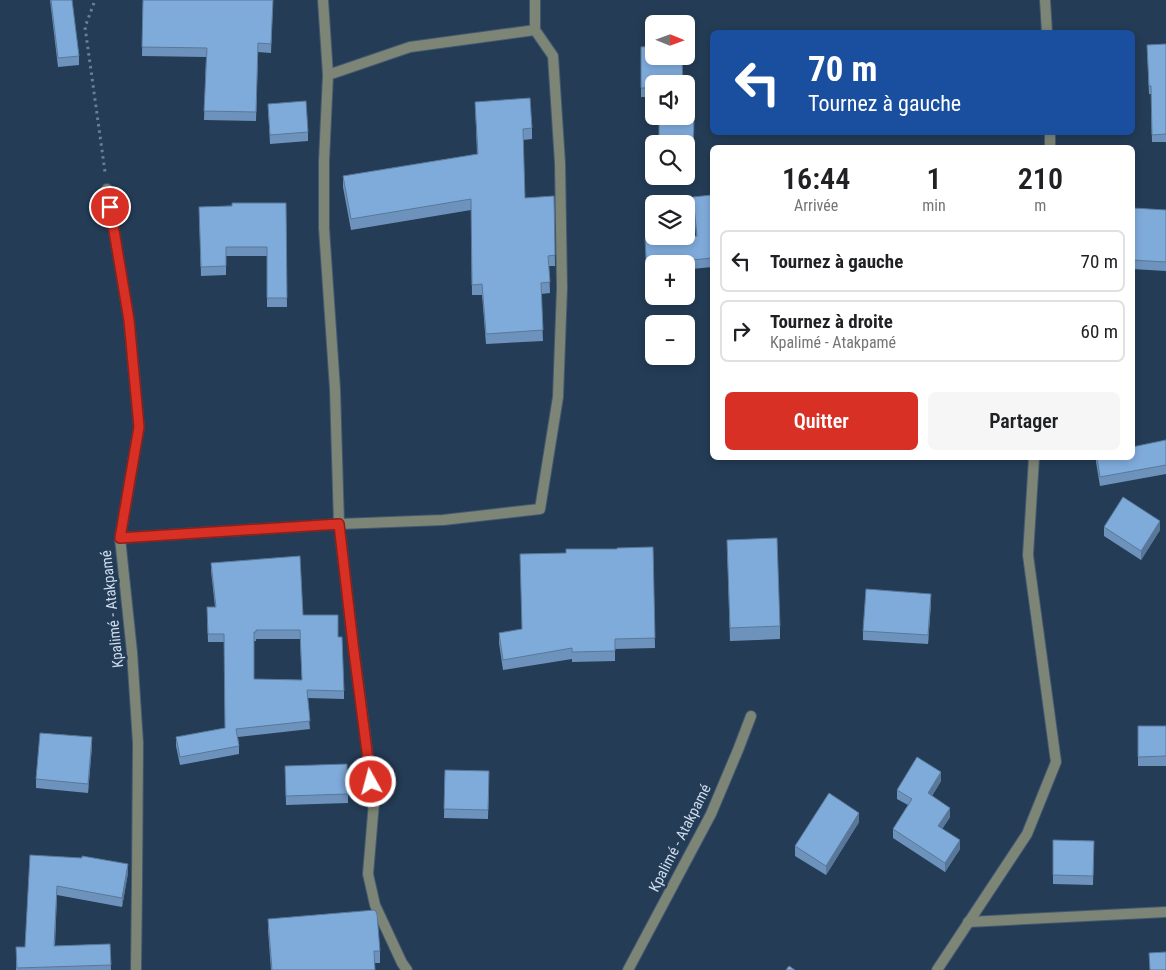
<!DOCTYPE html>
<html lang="fr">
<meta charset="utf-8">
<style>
body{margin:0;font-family:"Roboto Condensed",sans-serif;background:#f6f6f6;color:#202124;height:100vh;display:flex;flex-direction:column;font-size:19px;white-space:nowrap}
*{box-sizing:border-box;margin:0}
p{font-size:16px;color:#757577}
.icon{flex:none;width:28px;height:28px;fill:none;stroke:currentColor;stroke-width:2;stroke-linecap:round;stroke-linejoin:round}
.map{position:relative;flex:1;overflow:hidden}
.sheet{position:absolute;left:710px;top:145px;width:425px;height:315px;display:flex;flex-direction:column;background:#fff;border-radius:8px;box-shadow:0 2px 8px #0003}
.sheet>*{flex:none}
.banner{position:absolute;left:710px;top:30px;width:425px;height:105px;border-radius:8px;box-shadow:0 2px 8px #0003;background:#1a4fa0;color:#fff;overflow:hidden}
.needle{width:32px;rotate:91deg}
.tools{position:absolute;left:645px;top:15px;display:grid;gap:10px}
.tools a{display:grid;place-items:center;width:50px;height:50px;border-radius:8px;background:#fff;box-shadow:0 2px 8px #0003;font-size:25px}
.pin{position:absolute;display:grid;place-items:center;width:42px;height:42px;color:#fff;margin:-21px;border:2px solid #fff;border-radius:50%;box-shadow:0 1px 5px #0007}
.me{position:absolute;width:55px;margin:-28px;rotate:353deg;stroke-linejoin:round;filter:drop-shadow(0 0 4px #0008)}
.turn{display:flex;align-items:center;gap:18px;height:105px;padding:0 15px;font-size:22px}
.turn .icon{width:65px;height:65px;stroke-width:2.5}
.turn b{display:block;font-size:35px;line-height:42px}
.eta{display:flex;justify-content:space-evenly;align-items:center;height:85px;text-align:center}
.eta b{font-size:30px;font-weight:600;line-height:35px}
.action{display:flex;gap:10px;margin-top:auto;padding:10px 15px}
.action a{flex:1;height:58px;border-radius:8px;background:#d93025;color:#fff;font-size:20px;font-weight:600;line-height:58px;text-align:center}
.action a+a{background:#f6f6f6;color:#202124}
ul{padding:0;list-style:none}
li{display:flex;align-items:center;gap:15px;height:62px;margin:0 10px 8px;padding:0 5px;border:2px solid #e0e0e0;border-radius:8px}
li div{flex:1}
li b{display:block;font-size:19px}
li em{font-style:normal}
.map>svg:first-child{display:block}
</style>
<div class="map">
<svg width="1166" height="970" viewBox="0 0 1166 970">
<rect width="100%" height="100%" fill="#243c56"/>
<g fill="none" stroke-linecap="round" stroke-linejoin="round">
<!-- minor casing -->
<g stroke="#435971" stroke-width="12">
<g id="minor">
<path d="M323 0 328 75"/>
<path d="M1045 0 1047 32"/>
<path d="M1050 148V132"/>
<path d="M107 189 129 320 139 427 120 538 132 652 138 743 137 882 136 970"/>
<path d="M120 538 339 524 443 520 540 509 558 397 562 288 560 163 553 56 535 30V0"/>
<path d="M968 922 1166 912"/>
<path d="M407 970 402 963 375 905 368 874 374 802 353 644 339 524 335 389 324 228V161L328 75 410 47 535 30"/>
<path d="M628 970 711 814 738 750 751 716"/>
<path d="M937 970 1027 834 1056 762 1028 555 1034 458"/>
</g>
</g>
<!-- path -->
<path stroke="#6a7f95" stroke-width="3" stroke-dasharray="2.5 4" stroke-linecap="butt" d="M94 3 85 27 105 172"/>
<!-- minor -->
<use href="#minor" stroke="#7d8576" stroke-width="10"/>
</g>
<!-- wall -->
<g fill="#6d93bc" fill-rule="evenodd">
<path d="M50 0H72L79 56V65L58 67Z"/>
<path d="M143 0H273L271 53 258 52 256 121 204 120 206 57 142 56Z"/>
<path d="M1166 44V142H1152L1151 94H1149L1147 45Z"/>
<path d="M641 47 654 84V97H641Z"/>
<path d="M475 102 532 128V139L523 140 525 198 554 196 555 266H549L550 293 541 294 543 341 486 344 482 295H472L471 210 351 230 343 187V176L477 154Z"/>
<path d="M268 104 308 132V141L270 144Z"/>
<path d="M683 118 694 119 693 169H686V144Z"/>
<path d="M712 195V267L692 269 693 284H686V264H654V286H647L645 239 696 236 693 197Z"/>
<path d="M286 203 287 307H267V256H226V275L201 276 199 207Z"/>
<path d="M1166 210V271L1132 269V214Z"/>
<path d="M1166 440V474L1100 486 1096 462V458H1132Z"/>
<path d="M1104 527 1160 530 1141 560 1104 536Z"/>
<path d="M727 540 780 626V639L730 641Z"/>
<path d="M653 547 655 648 615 649V661L572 662V659L503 670 499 643V633L522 629 566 553Z"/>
<path d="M211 563 303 615 338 637 344 691V699L307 698 310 729 238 737 239 746V754L180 765 176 746V737L225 728 224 642H208L207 607H215L211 571ZM256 639H300L302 680 254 679V641H256Z"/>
<path d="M931 603 928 644 863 640V631Z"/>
<rect x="1138" y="726" width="28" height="40"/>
<path d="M92 746 88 793 36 788V779Z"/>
<path d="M285 766 348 794V803L286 805Z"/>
<path d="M445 770 489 780 488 819 444 818Z"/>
<path d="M941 781 932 796 950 817 942 829 960 849 945 872 893 838V829L908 805 897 799V790Z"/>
<path d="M859 822 826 875 795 856V846Z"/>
<path d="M1053 840 1094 841 1093 885 1053 884Z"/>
<path d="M30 855 128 873 122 907 57 895 55 946 110 944 111 970H16V947H25Z"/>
<path d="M268 919 380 951V963H374L375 970H271L268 930Z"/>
</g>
<!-- shaded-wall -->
<g fill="#597899">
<path d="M1160 521V530L1141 560V551Z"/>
<path d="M931 594V603L928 644V635Z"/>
<path d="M92 737V746L88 793V784Z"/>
<path d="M941 772V781L928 802V793Z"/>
<path d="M950 808V817L938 835V826Z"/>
<path d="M859 813V822L826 875V866Z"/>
<path d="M960 840V849L945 872V863Z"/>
<path d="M128 864V873L122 907V898Z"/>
</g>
<!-- building -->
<g fill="#7fabdb" stroke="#597899" fill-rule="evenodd">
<path d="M51 0H72L79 56 58 58Z"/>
<path d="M143 0H273L271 44 258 43 256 112 204 111 207 48 142 47Z"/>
<path d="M1166 44V134L1152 135 1151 86H1149L1147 45Z"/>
<path d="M654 46V56H682L683 84H654V88H641V47Z"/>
<path d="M530 98 532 128 523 129 525 198 554 196 555 255 548 256 550 282 541 283 543 330 486 334 482 284 472 285 471 199 351 219 343 176 478 154 475 102Z"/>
<path d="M306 101 308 132 270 135 268 104Z"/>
<path d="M659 116H683V118L694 119 693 160H686V144H659Z"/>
<path d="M712 195V258L692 260 693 274 686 275V264H654V277H647L645 239 697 236 693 197Z"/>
<path d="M232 203H286L287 298H267V247H226V266L201 267 199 207 232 206Z"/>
<path d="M1133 208 1166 210V262L1132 260Z"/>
<path d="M1166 440V465L1100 477 1097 458H1132V447Z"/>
<path d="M1123 497 1160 521 1141 551 1104 527Z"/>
<path d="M777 538 780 626 730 628 727 540Z"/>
<path d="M653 547 655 638 615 639V651L572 652V648L503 660 499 633 522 629 520 554 566 553V549H617V548Z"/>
<path d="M300 556 303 615H338V637H342L344 691 307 690 310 721 236 729 239 746 180 757 176 737 225 728 224 634H208L207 607H216L211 563ZM256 630H300L302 680 254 679V632H256Z"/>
<path d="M866 589 931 594 928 635 863 631Z"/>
<path d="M1138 726H1166V756L1138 757Z"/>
<path d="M40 733 92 737 88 784 36 779Z"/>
<path d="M917 757 941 772 928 793 950 808 938 826 960 840 945 863 893 829 912 799 897 790Z"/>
<path d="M347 764 348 794 286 796 285 766Z"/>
<path d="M445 770 489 771 488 810 444 809Z"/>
<path d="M829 793 859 813 826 866 795 846Z"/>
<path d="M1053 840 1094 841 1093 876 1053 875Z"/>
<path d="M30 855 82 858V856L128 864 122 898 57 886 54 946 110 944 111 965 17 968 16 947H25Z"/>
<path d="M375 910 377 914 380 951H374L375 970H272L268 919Z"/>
<path d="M1166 952V970H1150L1149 953Z"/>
<path d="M789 966 795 970H786Z"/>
</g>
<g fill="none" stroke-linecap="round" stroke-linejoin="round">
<!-- route casing -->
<g stroke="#8d1f18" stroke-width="12">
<path id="route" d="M110 207 129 320 139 427 120 538 339 524 353 644 371 782"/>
</g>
<!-- route -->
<use href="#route" stroke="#d93025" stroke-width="9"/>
</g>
<g text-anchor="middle" stroke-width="5" stroke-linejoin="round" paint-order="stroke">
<!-- street labels -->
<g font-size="15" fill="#cedded" stroke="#243c56">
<text transform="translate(112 609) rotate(-96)" y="5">Kpalimé - Atakpamé</text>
<text transform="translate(680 838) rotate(-63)" y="5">Kpalimé - Atakpamé</text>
</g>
</g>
</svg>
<div class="tools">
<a><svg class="needle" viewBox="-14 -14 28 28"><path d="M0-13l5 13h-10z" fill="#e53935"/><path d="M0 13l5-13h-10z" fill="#757577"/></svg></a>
<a><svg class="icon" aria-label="sound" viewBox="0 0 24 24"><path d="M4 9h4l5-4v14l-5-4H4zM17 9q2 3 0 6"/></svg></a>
<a><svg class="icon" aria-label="search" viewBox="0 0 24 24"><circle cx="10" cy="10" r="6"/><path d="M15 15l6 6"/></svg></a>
<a><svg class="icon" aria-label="layers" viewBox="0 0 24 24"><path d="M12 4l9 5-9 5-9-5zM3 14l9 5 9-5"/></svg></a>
<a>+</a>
<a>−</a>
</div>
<div class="pin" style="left:110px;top:207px;background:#d93025"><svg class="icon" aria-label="arrive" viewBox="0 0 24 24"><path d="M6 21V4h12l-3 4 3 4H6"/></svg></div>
<svg class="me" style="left:371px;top:782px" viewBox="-20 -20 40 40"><circle r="17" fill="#d93025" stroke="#fff" stroke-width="3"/><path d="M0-11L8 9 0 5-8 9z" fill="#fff"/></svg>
<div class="banner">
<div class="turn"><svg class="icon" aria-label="left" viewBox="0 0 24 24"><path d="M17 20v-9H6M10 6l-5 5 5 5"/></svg><div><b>70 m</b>Tournez à gauche</div></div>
</div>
<section class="sheet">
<div class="eta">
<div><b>16:44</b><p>Arrivée</p></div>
<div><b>1</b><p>min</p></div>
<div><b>210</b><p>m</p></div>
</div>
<ul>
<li><svg class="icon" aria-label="left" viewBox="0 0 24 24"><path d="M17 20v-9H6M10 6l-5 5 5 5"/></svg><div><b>Tournez à gauche</b></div><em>70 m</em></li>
<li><svg class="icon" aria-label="right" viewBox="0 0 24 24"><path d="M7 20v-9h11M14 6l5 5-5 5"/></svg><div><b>Tournez à droite</b><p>Kpalimé - Atakpamé</p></div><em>60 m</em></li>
</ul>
<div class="action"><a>Quitter</a><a>Partager</a></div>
</section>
</div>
